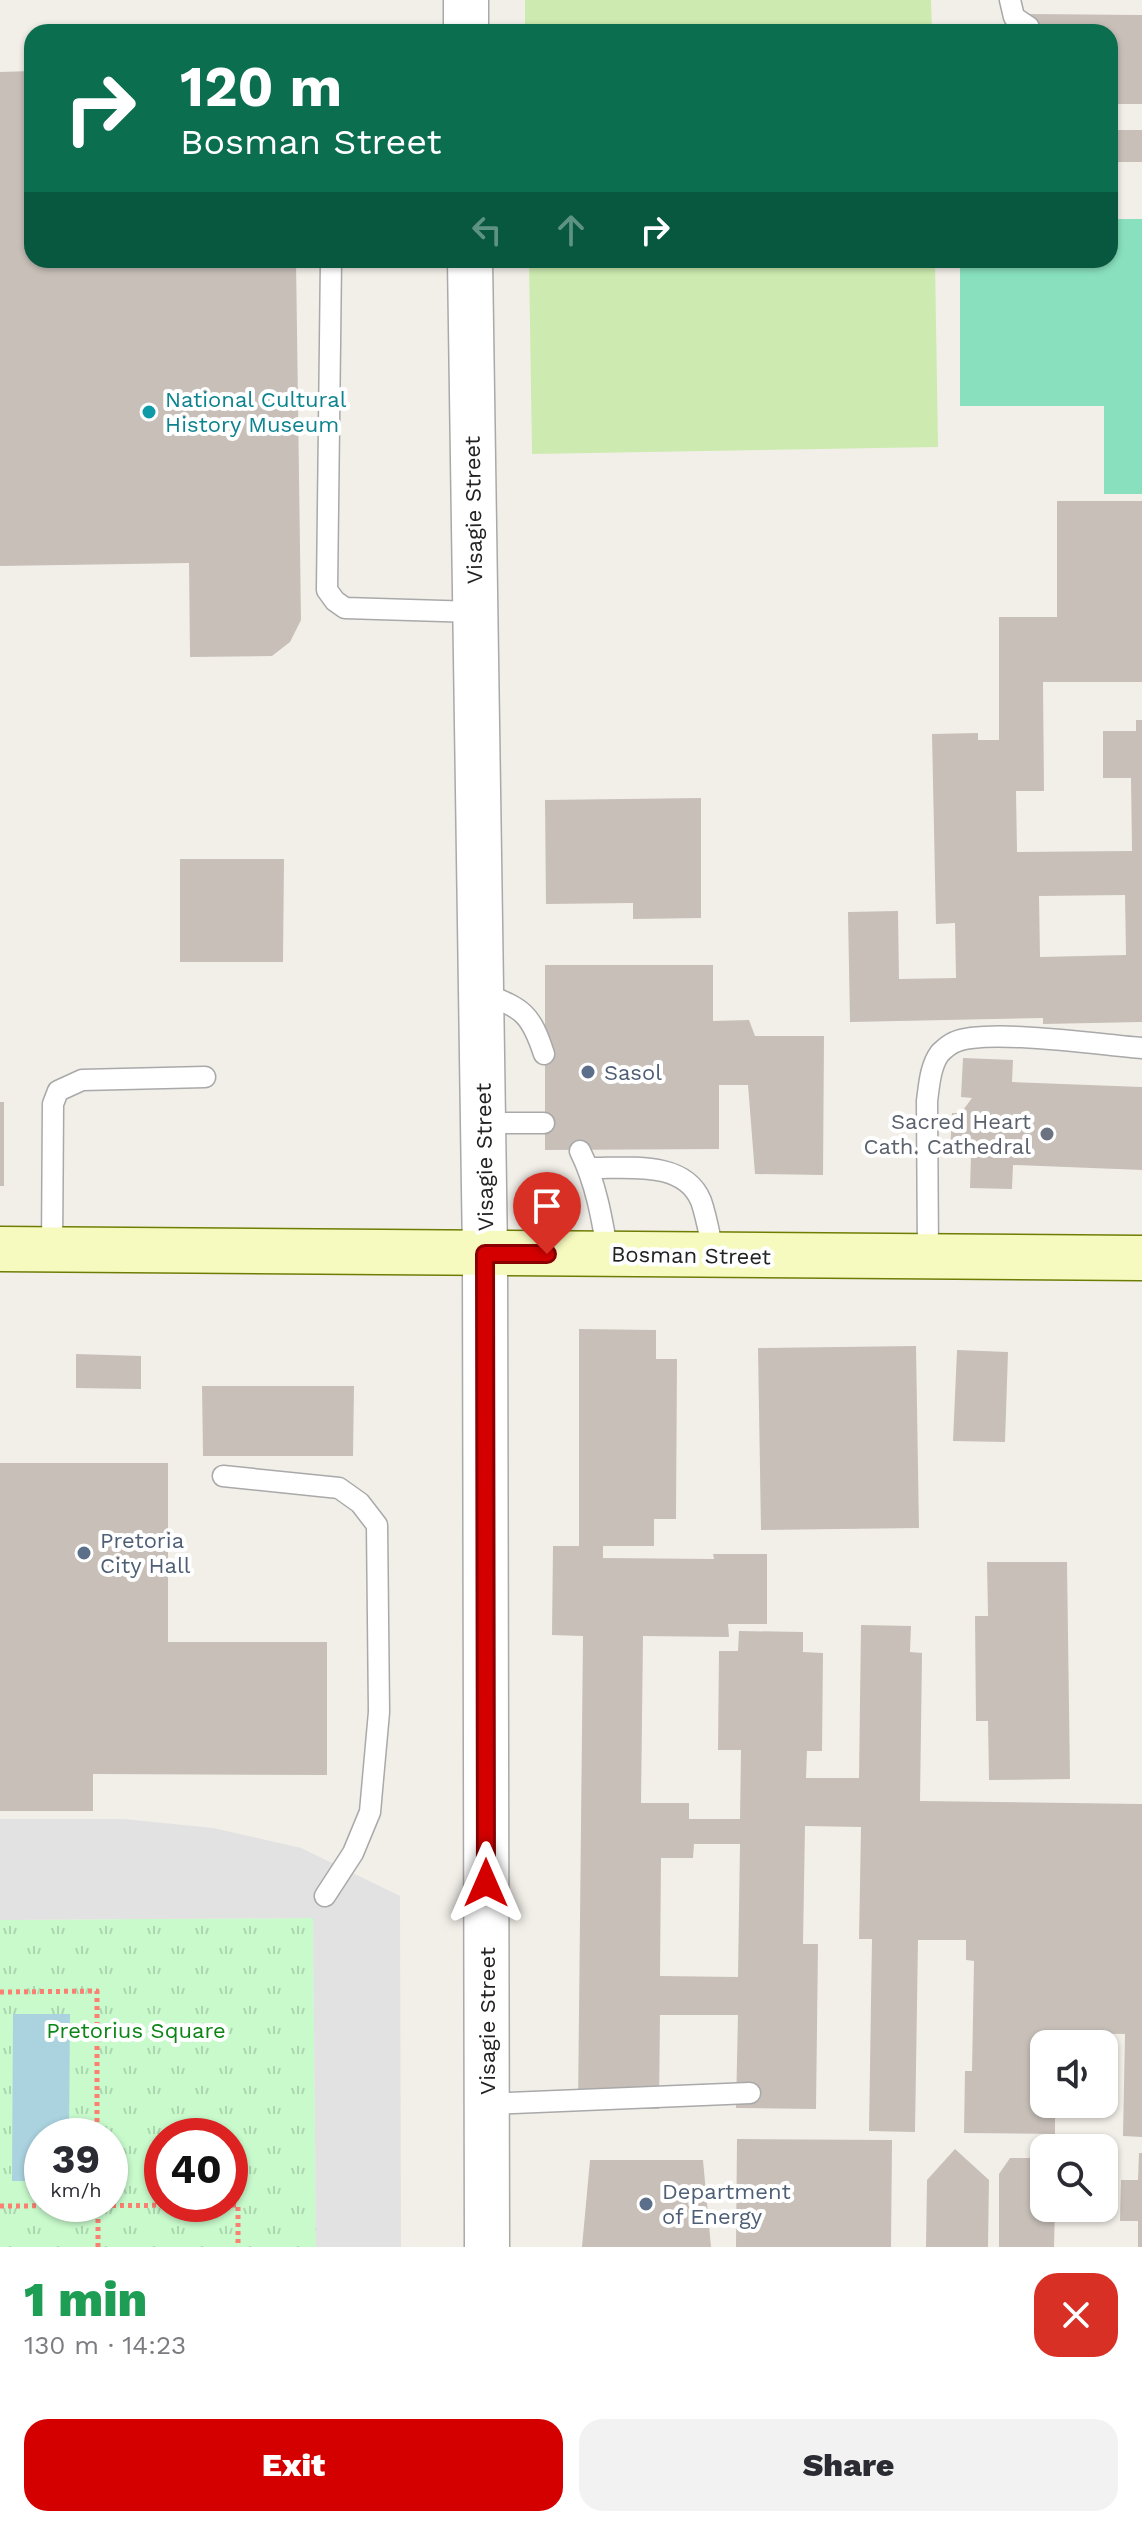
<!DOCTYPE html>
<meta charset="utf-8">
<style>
body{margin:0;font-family:"Work Sans",sans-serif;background:#f2f2f3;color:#2b2b33;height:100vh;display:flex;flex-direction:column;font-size:30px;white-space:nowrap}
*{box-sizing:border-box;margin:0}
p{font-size:26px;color:#7c7c81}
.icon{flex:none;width:44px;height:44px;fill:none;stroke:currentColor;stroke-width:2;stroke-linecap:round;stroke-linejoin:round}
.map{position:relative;height:2247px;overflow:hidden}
.sheet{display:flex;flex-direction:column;background:#fff;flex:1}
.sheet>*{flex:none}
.hud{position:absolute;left:24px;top:24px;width:1094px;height:244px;border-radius:24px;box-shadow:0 2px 6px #0004;background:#0b6e4f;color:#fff;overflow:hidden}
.fabs{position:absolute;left:1030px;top:2030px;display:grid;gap:16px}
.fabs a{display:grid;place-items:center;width:88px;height:88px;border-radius:16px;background:#fff;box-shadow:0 2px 6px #0004;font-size:40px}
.speed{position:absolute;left:24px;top:2118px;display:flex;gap:16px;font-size:40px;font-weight:700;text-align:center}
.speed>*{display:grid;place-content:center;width:104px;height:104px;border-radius:50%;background:#fff;box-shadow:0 2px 6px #0004;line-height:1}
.speed small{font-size:20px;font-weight:400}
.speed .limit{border:12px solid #d22;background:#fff;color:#111}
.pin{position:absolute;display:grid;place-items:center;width:68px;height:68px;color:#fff;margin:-82px -34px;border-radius:50% 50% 50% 0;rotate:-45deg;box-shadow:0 0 8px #0007}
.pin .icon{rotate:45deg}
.me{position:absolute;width:88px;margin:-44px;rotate:0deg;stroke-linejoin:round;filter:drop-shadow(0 0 6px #0008)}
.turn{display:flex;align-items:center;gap:28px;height:168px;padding:0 24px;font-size:36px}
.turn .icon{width:104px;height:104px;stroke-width:2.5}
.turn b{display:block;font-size:56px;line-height:68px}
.lanes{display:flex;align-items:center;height:76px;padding:0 24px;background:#0003;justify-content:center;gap:40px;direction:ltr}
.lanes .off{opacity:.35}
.round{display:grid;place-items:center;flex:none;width:84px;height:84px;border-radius:24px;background:#f2f2f3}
.overview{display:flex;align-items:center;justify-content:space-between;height:136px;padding:0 24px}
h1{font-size:48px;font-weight:800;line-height:60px;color:#1e9e55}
.cta{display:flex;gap:16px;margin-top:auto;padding:16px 24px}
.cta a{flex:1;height:92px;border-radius:24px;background:#d40000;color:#fff;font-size:32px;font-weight:800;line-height:92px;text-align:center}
.cta a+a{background:#f2f2f3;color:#2b2b33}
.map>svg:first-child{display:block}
</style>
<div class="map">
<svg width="1142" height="2247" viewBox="0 0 1142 2247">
<defs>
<pattern id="park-tufts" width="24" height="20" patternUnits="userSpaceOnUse" patternTransform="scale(2)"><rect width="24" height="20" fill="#c8facc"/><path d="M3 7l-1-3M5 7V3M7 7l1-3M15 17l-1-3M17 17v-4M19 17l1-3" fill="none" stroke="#acd6af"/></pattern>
</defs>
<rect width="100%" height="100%" fill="#f2efe9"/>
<!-- grass -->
<g fill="#cdebb0">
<path d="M525 0H931L932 32H525Z"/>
<path d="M529 260H935L938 447 532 454Z"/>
</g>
<!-- park -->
<path fill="url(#park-tufts)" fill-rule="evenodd" d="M313 1918 316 2247H0V1920ZM42 2136H110V2204H42ZM162 2136H230V2204H162Z"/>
<!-- pitch -->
<path fill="#88e0be" d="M1110 219H1142V494H1104V406H960V260H1110Z"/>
<!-- parking -->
<path fill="#e2e2e2" d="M0 1819H124L213 1828 301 1848 400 1896 401 2247H316L313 1918 0 1920Z"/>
<!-- water -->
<path fill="#aad3df" d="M13 2014H70L69 2136H42V2181H12Z"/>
<!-- building -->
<g fill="#c7bfb8" fill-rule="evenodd">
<path d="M1028 14 1142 15V104H1110L1113 57H1110V32H1029Z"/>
<path d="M32 71V260H296L301 620 290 642 272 656 190 657 189 563 0 566V72Z"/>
<rect x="1110" y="130" width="32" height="32"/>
<path d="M1057 501H1142V682H1043L1044 791H1016L1017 852 1132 851 1131 778H1103V731H1136V720H1142V1022L1043 1024V1018L850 1022 848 912 898 911 899 979 956 978 955 923 936 924 932 734 978 733V740H999V617H1057ZM1125 895 1126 955 1040 957 1039 896Z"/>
<path d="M701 798V918L633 919V903L546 904 545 800Z"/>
<path d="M180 859H284L283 962H180Z"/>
<path d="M545 965H713V1021L749 1020 755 1036H824L823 1175 755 1174 748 1085H719V1149L545 1150Z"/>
<path d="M963 1058 1013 1060 1012 1082 1142 1087V1170L1013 1165 1012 1189 970 1188 971 1156 950 1155 952 1113H961L972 1098 961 1097Z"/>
<rect x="0" y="1102" width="4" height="84"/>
<path d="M579 1329 656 1330V1359H677L676 1519H654V1546H603V1558L714 1559 713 1554H767V1624H728L729 1637 643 1636 641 1803H689V1819H740L741 1750H718L719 1651H738L739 1631 803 1632V1652L823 1653 822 1751H807L806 1778H859L861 1625 911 1626 910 1652 922 1653 920 1801 1142 1804V2137L1123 2136 1125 2034 1056 2033V2044H1044V2104H1055V2134L964 2133 965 2071H972L974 1961 966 1960V1940H918L915 2132 869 2131 872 1939H859L861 1827 805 1826 803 1944H818L816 2109 736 2108 738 2015H660L659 2109H578L583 1636 552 1635 553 1546H579ZM694 1844H740L738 1977 660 1976 661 1858H693Z"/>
<path d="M916 1346 919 1528 761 1530 758 1348Z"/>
<path d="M957 1350 1008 1352 1005 1442 953 1441Z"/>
<path d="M76 1354 141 1356V1389L76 1388Z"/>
<path d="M202 1386H354L353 1456H203Z"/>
<path d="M0 1463H168V1642H327V1775L93 1774V1811H0Z"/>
<path d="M987 1562H1067L1070 1779 989 1780 988 1721H976L975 1616H988Z"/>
<path d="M737 2139 892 2140 891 2247H736Z"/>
<path d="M955 2149 989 2180 988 2247H926L927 2180Z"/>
<path d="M1139 2153H1142V2247H1138V2221H1120L1121 2180H1138Z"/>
<path d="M1010 2158H1041L1044 2161V2208H1055L1054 2247H999V2174Z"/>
<path d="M590 2160H703L711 2247H582Z"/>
</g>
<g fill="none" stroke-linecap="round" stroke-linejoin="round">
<!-- service casing -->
<g stroke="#a9a9a9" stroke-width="23">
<g id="service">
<path d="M1010 0 1014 17 1029 27"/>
<path d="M331 260 327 590 335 601 345 608 475 612"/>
<path d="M481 992C522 1009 530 1011 544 1054"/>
<path d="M483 1123H544"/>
<path d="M580 1151C596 1183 602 1219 608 1254"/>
<path d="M588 1168C625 1169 684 1159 701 1201 707 1218 710 1238 714 1256"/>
<path d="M52 1250 53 1104 58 1091 82 1080 205 1077"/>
<path d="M928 1256 927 1101C929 1087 930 1066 940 1053 943 1050 950 1044 955 1042 987 1028 1102 1045 1142 1048"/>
<path d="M223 1476 339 1488 360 1503 377 1525 379 1712 370 1812 353 1853 325 1896"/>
<path d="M487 2104 750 2093"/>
</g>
</g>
<!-- tertiary casing -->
<g stroke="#a9a9a9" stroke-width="47">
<g id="tertiary">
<path d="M466 0V32"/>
<path d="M470 260 485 1254 487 2247"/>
</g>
</g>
<!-- secondary casing -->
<g stroke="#707d05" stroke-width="47">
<path id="secondary" d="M0 1249 1142 1258"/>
</g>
<!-- path -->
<g stroke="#fa8072" stroke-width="5" stroke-dasharray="4 4" stroke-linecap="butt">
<path d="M0 1992 97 1991V2136"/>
<path d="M0 2206 238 2205V2247"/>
<path d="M98 2247V2205"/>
</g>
<!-- service -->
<use href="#service" stroke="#fff" stroke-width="20"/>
<!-- tertiary -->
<use href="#tertiary" stroke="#fff" stroke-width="44"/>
<!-- secondary -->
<use href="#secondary" stroke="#f7fabf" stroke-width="44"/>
</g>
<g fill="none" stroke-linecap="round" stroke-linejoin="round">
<!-- route casing -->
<g stroke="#8a0000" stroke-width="20">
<path id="route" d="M486 1883 485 1254H547"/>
</g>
<!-- route -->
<use href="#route" stroke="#d40000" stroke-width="14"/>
</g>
<!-- markers -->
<circle fill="#0f9aa8" stroke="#fff" stroke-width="3" cx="149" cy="412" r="8"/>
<g fill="#5c6f8a" stroke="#fff" stroke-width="3">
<circle cx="588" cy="1072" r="8"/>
<circle cx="84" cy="1553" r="8"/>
<circle cx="646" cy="2204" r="8"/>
</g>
<circle fill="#6b7280" stroke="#fff" stroke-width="3" cx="1047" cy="1134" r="8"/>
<g text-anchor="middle" stroke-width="8" stroke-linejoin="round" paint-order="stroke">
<!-- culture labels -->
<g font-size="22" fill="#0d838f" stroke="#fff" text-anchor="start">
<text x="165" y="407">National Cultural<tspan x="165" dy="25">History Museum</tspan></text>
</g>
<!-- street labels -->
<g font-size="22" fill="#222" stroke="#fff">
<text transform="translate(473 510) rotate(-91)" y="8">Visagie Street</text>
<text transform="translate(484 1157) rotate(-91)" y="8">Visagie Street</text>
<text transform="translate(691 1255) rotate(1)" y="8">Bosman Street</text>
<text transform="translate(487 2021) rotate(-90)" y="8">Visagie Street</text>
</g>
<!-- service labels -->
<g font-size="22" fill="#4e5e75" stroke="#fff" text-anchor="start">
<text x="604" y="1080">Sasol</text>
<text x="100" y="1548">Pretoria<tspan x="100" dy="25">City Hall</tspan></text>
<text x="662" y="2199">Department<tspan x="662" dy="25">of Energy</tspan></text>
</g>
<!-- worship labels -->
<g font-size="22" fill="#5b616d" stroke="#fff" text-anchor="end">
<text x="1031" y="1129">Sacred Heart<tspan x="1031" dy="25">Cath. Cathedral</tspan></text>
</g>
<!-- park labels -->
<g font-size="22" fill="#0c8416" stroke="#fff">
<text x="136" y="2038">Pretorius Square</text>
</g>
</g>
</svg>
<div class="fabs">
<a><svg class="icon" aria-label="sound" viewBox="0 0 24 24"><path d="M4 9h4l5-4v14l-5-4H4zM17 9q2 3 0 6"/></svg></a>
<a><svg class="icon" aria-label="search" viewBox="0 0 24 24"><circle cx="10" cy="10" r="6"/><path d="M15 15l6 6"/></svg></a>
</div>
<div class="speed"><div>39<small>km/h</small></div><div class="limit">40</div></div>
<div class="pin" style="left:547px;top:1254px;background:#d93025"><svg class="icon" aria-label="arrive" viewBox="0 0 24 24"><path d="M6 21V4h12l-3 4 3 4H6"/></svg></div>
<svg class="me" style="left:486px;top:1883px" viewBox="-20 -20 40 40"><path d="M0-17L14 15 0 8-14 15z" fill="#d40000" stroke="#fff" stroke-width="4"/></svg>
<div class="hud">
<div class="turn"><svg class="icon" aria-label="right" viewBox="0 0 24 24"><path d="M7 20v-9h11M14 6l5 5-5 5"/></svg><div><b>120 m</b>Bosman Street</div></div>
<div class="lanes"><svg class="icon off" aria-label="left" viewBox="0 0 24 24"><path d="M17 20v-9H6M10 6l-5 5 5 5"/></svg><svg class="icon off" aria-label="ahead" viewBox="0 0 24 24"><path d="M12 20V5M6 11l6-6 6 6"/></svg><svg class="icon" aria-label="right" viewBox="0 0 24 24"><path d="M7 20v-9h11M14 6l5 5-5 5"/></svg></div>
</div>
</div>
<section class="sheet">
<div class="overview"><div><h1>1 min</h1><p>130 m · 14:23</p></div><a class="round" style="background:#d93025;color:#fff"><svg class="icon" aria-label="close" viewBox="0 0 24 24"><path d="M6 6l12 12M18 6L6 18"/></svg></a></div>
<div class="cta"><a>Exit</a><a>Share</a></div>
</section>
